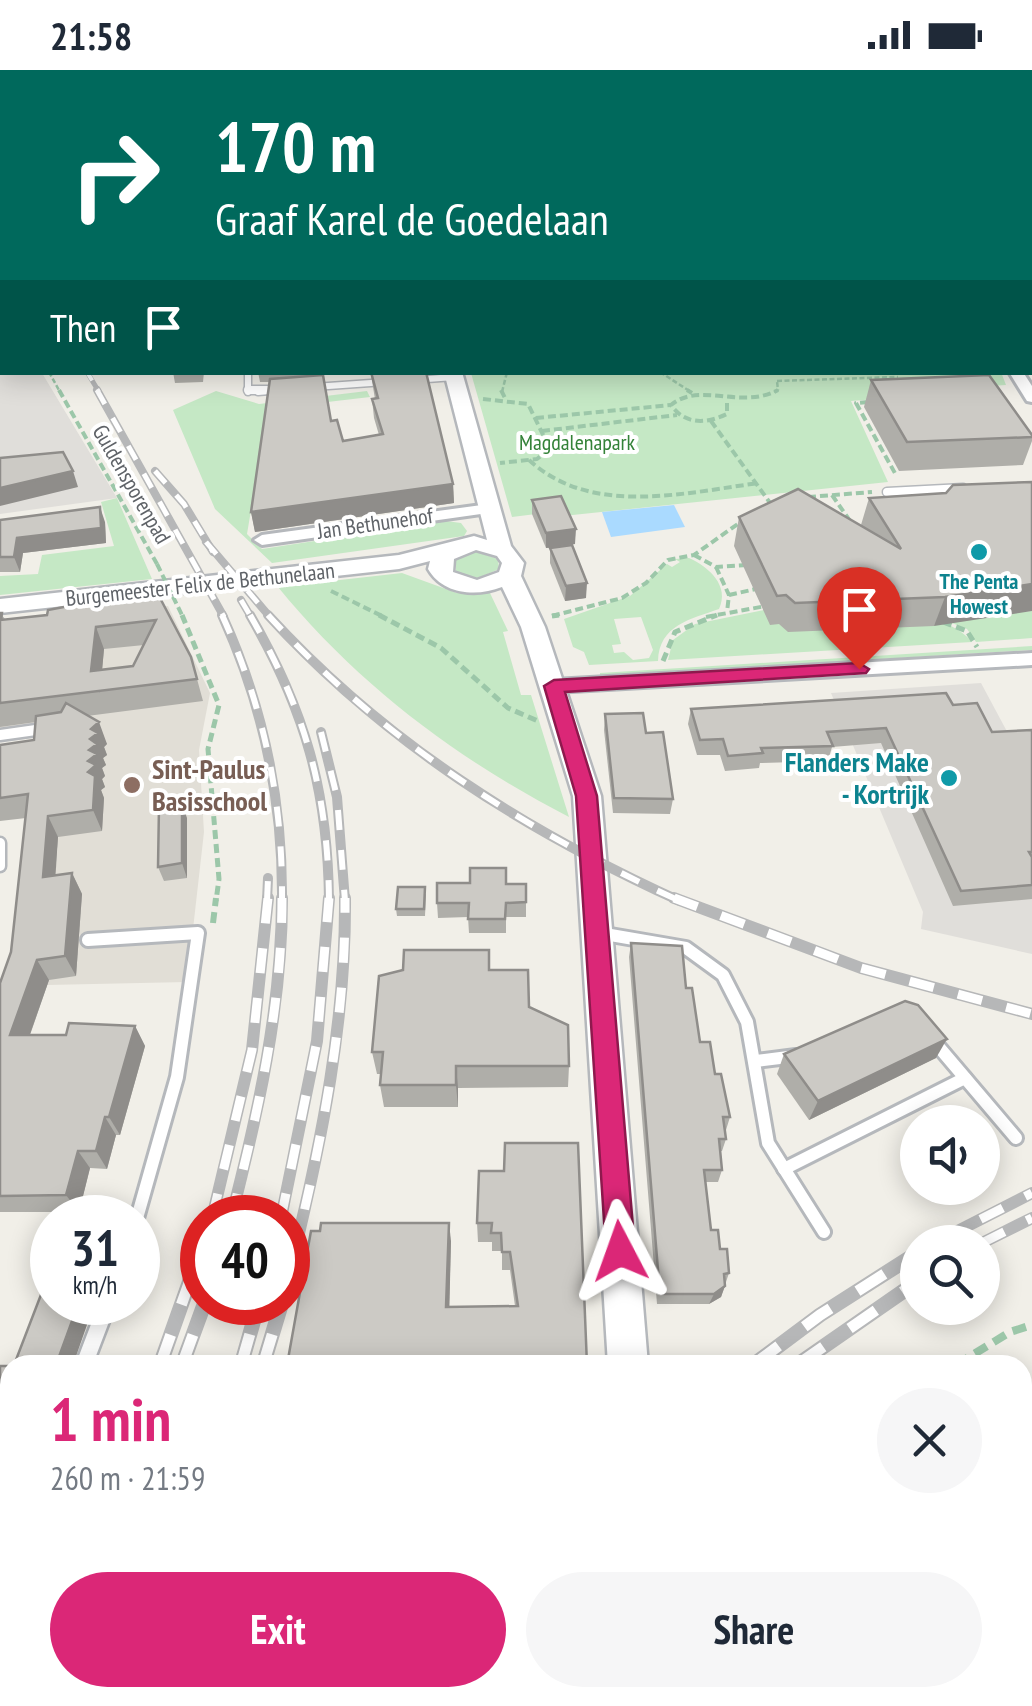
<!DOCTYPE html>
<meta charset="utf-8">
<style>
body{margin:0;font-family:"PT Sans Narrow",sans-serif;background:#f6f6f7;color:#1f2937;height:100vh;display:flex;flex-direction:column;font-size:38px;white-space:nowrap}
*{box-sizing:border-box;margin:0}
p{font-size:32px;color:#747a83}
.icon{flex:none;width:55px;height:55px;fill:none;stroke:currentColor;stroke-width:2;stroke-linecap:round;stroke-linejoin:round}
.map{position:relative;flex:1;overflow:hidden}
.drawer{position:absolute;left:0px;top:1285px;width:1032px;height:352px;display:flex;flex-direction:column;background:#fff;border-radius:30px 30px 0 0;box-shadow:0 5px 25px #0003}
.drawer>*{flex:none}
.top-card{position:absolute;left:0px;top:0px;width:1032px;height:305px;box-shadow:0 5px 25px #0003;background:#00695c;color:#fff;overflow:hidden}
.tools{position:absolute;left:900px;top:1035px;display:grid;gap:20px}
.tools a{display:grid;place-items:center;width:100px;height:100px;border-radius:50%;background:#fff;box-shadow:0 5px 25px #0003;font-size:50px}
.speed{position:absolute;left:30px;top:1125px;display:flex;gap:20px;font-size:50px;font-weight:700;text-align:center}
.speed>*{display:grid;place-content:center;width:130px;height:130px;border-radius:50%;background:#fff;box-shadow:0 5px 25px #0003;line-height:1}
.speed small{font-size:25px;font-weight:400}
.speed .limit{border:15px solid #d22;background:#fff;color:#111}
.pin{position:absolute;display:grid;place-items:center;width:85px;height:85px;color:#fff;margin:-102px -42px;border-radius:50% 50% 50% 0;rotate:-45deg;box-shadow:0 0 10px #0007}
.pin .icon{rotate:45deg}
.me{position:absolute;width:110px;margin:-55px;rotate:356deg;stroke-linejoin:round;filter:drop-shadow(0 0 8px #0008)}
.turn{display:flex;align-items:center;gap:35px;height:210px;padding:0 50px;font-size:45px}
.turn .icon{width:130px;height:130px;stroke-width:2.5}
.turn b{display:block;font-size:70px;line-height:85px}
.then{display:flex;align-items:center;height:95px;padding:0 50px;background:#0003;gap:20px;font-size:38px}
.round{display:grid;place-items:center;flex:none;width:105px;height:105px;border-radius:52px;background:#f6f6f7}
.overview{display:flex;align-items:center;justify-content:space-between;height:170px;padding:0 50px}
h1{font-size:60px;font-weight:700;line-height:75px;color:#db2777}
.button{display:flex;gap:20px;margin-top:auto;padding:20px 50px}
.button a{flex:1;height:115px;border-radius:60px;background:#db2777;color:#fff;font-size:40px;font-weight:700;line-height:115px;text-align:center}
.button a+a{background:#f6f6f7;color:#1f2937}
.status{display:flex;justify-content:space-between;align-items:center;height:70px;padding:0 50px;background:#fff;direction:ltr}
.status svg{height:28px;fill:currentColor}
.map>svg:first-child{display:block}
</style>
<div class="status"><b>21:58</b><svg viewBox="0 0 49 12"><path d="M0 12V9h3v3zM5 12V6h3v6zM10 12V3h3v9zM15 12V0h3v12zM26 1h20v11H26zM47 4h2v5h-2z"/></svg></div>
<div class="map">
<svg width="1032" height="1636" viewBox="0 0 1032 1636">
<rect width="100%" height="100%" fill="#f1efe8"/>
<!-- industrial -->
<g fill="#e0deda">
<path d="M0 247 2 302 42 303 117 428 0 444Z"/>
<path d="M981 613 1032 708V884L921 859 923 842 831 623Z"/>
</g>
<!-- education -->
<path fill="#e1ded6" d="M168 536 210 623 199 680 204 762 187 912 47 915 66 664 0 672V554Z"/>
<!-- green -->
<g fill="#c5e8c5" fill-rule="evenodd">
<path d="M1001 302 1006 315 900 322 902 327 851 331 888 412 563 446 560 441 512 447 471 303Z"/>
<path d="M216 321 259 334 367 321 370 327 268 339 247 464 262 479 446 451 461 453 467 461 464 466 272 493 215 439 173 340Z"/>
<path d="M117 428 152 509 0 525V506L38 504 42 485 114 476 101 432Z"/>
<path d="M474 481 498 489 499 499 476 509 456 503 455 489Z"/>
<path d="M689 488C709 497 730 516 719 539 691 549 659 555 658 591L589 595 584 582 573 577 564 549 630 526 667 494 672 497 680 492 675 489ZM641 547 653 580 649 588 633 590 624 582 614 583 612 575 621 574 614 549Z"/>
<path d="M402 503 457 523H490L508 561 503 562 521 625H531L569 747C458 690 357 614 278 517Z"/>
<path d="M852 522C878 523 958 552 972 572L668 590 673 570 695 554Z"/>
<path d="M1032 541V568L976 572 967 559 942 549Z"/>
<path d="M1032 576V580L600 606V603Z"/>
</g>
<!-- water -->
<path fill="#aadaff" d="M674 435 685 457 611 467 602 442Z"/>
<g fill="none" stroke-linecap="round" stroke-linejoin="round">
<!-- service-far4 casing -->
<g stroke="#b5b8bc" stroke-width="9">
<g id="service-far4">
<path d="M248 302V322"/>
<path d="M414 310 454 307"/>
<path d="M314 317 385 312"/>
<path d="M258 322 281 320"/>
</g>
</g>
<!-- service-far3 casing -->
<g stroke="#b5b8bc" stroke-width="11">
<g id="service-far3">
<path d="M248 320H281"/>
<path d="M887 422 963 418"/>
</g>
</g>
<!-- service-far2 casing -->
<g stroke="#b5b8bc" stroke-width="15">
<g id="service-far2">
<path d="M0 665 50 658"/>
<path d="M0 773V796"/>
</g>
</g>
<!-- service-far1 casing -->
<g stroke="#b5b8bc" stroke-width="18">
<g id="service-far1">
<path d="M599 863 686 878 723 905 747 952 768 1073 824 1162"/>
<path d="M88 870 198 863 177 1007 137 1148"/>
<path d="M932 969 1016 1068"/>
<path d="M756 991 796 986"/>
<path d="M784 1099 965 1008"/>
</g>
</g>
<!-- service casing -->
<g stroke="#b5b8bc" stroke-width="21">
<path id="service" d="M84 1295 108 1232"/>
</g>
<!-- minor casing -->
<g stroke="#b5b8bc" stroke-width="6">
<g id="minor">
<path d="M896 0H906V2H897Z"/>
<rect x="1030" y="284" width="2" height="8"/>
<path d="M1009 302H1023L1032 316V332L1027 331Z"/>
<path d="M489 434 497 439 495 442 262 475 254 470 262 465Z"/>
<path d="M1032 583V595L554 622 544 616 554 610Z"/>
<path d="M10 1441V1487L0 1491V1446Z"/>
<path d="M1022 1595 1032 1597V1633L1014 1628H1022Z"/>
<path d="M924 1628H975L972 1636H920Z"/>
</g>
</g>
<!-- tertiary casing -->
<g stroke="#b5b8bc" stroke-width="5">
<g id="tertiary">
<path d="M444 302H462L511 476 524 493 521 506 545 557 601 726 648 1295H608L573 726 521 557 502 517C477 527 443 525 428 499L430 491 399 499 0 543V529L399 485 474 466 487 470ZM476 480 497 486 502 493 499 502 477 510 453 502 454 489Z"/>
<rect x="625" y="1628" width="48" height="8"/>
</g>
</g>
<!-- path-far4 -->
<g stroke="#9cc7a9" stroke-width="2.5" stroke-dasharray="5 2.5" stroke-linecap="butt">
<path d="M0 209 2 213"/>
<path d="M49 302 60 322"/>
<path d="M660 302 691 322"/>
<path d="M777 311 898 307"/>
<path d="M502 322 507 302"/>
<path d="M774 322 778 320 777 311"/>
</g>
<!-- path-far3 -->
<g stroke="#9cc7a9" stroke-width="4" stroke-dasharray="8 4" stroke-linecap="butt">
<path d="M59 320 157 494"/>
<path d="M501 320 505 328"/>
<path d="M687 320 692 323"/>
<path d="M483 329 528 334 550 379 537 389 500 393"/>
<path d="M868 332 856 333 896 405"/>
<path d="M727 333V344C706 354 685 355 671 335 700 311 741 340 778 320"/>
<path d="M536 348 671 335"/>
<path d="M711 351 773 437"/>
<path d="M542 361 677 345"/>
<path d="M529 390C591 447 683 423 759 413"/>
<path d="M832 425 850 451"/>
<path d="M808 427 872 422"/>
<path d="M694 485 716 497 748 495"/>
<path d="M716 497 729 525 727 542"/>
<path d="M331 521 384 547"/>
<path d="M729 525 760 518"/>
<path d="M552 546 622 528 646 513 668 490 694 485 742 451"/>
<path d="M706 547 766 536"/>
</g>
<!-- path-far2 -->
<g stroke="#9cc7a9" stroke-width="5" stroke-dasharray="9 5" stroke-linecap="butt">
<path d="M182 545 219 635 208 679 219 809 216 831"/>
<path d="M379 545 441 578 508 638 538 651"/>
<path d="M552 546 559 545"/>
<path d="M943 552 967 561 977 577"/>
<path d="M663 591 675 562 717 545"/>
</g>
<!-- path-far1 -->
<g stroke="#9cc7a9" stroke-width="6" stroke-dasharray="11 6" stroke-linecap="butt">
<path d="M213 853 216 828"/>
<path d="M138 1187 144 1166"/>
</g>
<!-- path -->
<g stroke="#9cc7a9" stroke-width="8" stroke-dasharray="14 8" stroke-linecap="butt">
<path d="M956 1295 1010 1262 1032 1255"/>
<path d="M0 1539 10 1517"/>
</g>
<!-- service-far4 -->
<use href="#service-far4" stroke="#fff" stroke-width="6"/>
<!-- service-far3 -->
<use href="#service-far3" stroke="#fff" stroke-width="8"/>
<!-- service-far2 -->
<use href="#service-far2" stroke="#fff" stroke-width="10"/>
<!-- service-far1 -->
<use href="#service-far1" stroke="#fff" stroke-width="12"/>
<!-- service -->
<use href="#service" stroke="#fff" stroke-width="16"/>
<!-- minor -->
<use href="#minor" fill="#fff" fill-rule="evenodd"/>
<!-- tertiary -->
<use href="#tertiary" fill="#fff" fill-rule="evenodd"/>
<!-- rail-far4 casing -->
<g stroke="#b6b7b8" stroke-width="5">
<g id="rail-far4">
<path d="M0 17 2 11"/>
<path d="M0 134 2 142"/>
<path d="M0 158 2 165"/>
<path d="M87 302 99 322"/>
</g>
</g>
<!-- rail-far3 casing -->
<g stroke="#b6b7b8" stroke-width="8">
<g id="rail-far3">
<path d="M97 320 224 547"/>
<path d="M155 401 184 434 213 482"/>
<path d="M206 472 270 547"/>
<path d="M241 530 251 547"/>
</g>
</g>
<!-- rail-far2 casing -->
<g stroke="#b6b7b8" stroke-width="10">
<g id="rail-far2">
<path d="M222 545C264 637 283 730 282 831"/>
<path d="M250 545C305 640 328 721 329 831"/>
<path d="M268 545C384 672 524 760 680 831"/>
<path d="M321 662 337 727 345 831"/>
<path d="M267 831 268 808"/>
</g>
</g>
<!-- rail-far1 casing -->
<g stroke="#b6b7b8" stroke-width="12">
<g id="rail-far1">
<path d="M674 828 861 898 1032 944"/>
<path d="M212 1148 252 980 268 828"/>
<path d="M231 1148C258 1043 282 937 282 828"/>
<path d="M281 1148 317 971 329 828"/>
<path d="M936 1172 1032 1123"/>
<path d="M982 1173 1032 1148"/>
<path d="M198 1188 202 1176"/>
<path d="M293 1188C322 1070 346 950 345 828"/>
<path d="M910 1188 918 1183"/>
</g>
</g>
<!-- rail casing -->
<g stroke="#b6b7b8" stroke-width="15">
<g id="rail">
<path d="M288 1209 294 1185"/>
<path d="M160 1295 199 1185"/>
<path d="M182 1295 205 1232"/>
<path d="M241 1295 259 1232"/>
<path d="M263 1295 282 1232"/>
<path d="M753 1295 820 1245 914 1185"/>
<path d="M797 1295 918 1211"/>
<path d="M4 1636 10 1624"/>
<path d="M31 1636 35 1628"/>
<path d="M114 1636 118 1628"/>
<path d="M140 1636 144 1628"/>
<path d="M376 1636 384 1628"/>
<path d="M419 1636 428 1628"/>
</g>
</g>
<!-- rail-far4 -->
<use href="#rail-far4" stroke="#fff" stroke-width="4" stroke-dasharray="10" stroke-linecap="butt"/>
<!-- rail-far3 -->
<use href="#rail-far3" stroke="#fff" stroke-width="5" stroke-dasharray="16" stroke-linecap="butt"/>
<!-- rail-far2 -->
<use href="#rail-far2" stroke="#fff" stroke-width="6" stroke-dasharray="20" stroke-linecap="butt"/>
<!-- rail-far1 -->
<use href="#rail-far1" stroke="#fff" stroke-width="9" stroke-dasharray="25" stroke-linecap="butt"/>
<!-- rail -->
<use href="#rail" stroke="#fff" stroke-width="11" stroke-dasharray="32" stroke-linecap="butt"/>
<!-- path-bridge -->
<path stroke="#9cc7a9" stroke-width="4" stroke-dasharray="8 4" stroke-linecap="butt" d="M157 494 182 545"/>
</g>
<!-- wall -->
<g fill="#afaea9" fill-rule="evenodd">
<rect x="1030" y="106" width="2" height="168"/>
<path d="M173 302H204L203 312 175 313Z"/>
<path d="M258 302H322L331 351 343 371 379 365 374 348 372 329H375L371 305H360L359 302H426L453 414 454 433 255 462 251 442 270 312H260Z"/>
<path d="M871 310 1032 365V371L1023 395 899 401 864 337Z"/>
<path d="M1032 412 934 556 788 562 779 554 770 555 734 476 739 447 861 455 869 428 946 423Z"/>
<path d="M532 430 575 474 546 478 532 444Z"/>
<path d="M0 450 105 452 106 473 23 483 20 502H0Z"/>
<path d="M550 478 586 528 565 531 550 493Z"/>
<path d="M160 528 191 587 203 631 87 646 107 674 104 677 107 685 103 688 106 695 102 698 105 706 102 709 105 717 101 720 104 728 102 761 58 767 55 805 72 803 82 824 76 906 49 910 30 965H66L135 956 145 976 120 1065H116L107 1099 90 1098 79 1142H0V913L11 882 26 748 0 751V675L34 670 36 652 0 657V543L5 549 47 545ZM144 575 133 596 102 600 104 579Z"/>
<path d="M953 635 992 662 1032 660V829L953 836 881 673 832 677 828 691 760 693 759 698 725 701 720 685H697L688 654 691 639Z"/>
<path d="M605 644 646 663 673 729 670 744 613 743 604 660Z"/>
<path d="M187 748V808L164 811 158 797Z"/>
<path d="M506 814H526V847H506V863H469L468 847 438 848 437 833Z"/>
<path d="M426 824 425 846H397L396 839Z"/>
<path d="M631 873 686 918 700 972 715 1004 730 1047 726 1060H724L726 1069 722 1081H720L722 1100 718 1112H705L711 1160 729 1203 721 1227 709 1234H657L629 887Z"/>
<path d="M489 900 529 937 569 996 568 1017 458 1018V1037H384L380 1015 381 1004H377L372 982Z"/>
<path d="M784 984 936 988 809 1050 777 1004Z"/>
<path d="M479 1101 587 1295H287L451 1171 449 1237 515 1236 510 1200H502V1181H492V1172H478L477 1153Z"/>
<rect x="0" y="1296" width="10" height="68"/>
<path d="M1032 1316V1578L1022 1581V1320Z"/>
<path d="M687 1628H789V1631L772 1634V1636H688Z"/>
</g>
<!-- shaded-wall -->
<g fill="#8f8d8a">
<path d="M73 401 78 417 0 436V418Z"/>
<path d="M453 414 454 433 255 462 251 442Z"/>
<path d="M100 437 105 452 106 473 23 483 20 502 14 487 17 468Z"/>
<path d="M576 459 575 474 546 478V463Z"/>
<path d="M587 513 586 528 565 531 566 516Z"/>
<path d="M1032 514V541L934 556 945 527Z"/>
<path d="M96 557 104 579 100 623 91 601Z"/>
<path d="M99 652 107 674 104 677 107 685 103 688 106 695 102 698 105 706 102 709 105 717 101 720 104 728 102 761 93 740 88 702 91 659Z"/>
<path d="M182 733 187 748V808L182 793Z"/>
<path d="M48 746 58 767 54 828 43 807Z"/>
<path d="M72 803 82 824 76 906 65 886Z"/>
<path d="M37 890 49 910 23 984 10 965Z"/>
<path d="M135 956 145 976 120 1065 109 1047Z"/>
<path d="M947 969 936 988 809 1050 818 1031Z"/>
<path d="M456 996 458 1018V1037L456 1015Z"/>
<path d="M105 1047 116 1065 107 1099 96 1081Z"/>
<path d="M78 1081 90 1098 79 1142 66 1125Z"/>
<path d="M449 1153 451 1171 449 1253 446 1237Z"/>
<path d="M725 1216 721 1227 709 1234 714 1224Z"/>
<path d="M79 1232H95L73 1295H56Z"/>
<path d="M204 1628H219L216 1636H201Z"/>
</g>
<!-- building -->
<g fill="#cccac5" stroke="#8f8d8a" stroke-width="2.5" fill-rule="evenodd">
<path d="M415 0H888L887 2H414Z"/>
<rect x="1030" y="106" width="2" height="139"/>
<path d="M371 302H426L453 414 251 442 270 309 323 305 331 351 337 350 343 371 383 364 372 329 378 328Z"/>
<path d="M989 305 1032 365V367L907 372 871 310Z"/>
<path d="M63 382 73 401 0 418V388Z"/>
<path d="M1032 412V514L945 527 795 533 786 525 777 526 739 447 798 419 901 479 869 428 946 423 953 415Z"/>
<path d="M561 426 576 459 546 463 532 430Z"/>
<path d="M100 437 101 458 17 468 14 487H0V450Z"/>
<path d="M572 475 587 513 566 516 550 478Z"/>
<path d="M160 528 191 587 197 609 0 633V543H2L1 550 47 545 48 540 69 536ZM156 550 133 596 91 601 96 557Z"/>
<path d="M946 623 953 635 977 633 992 662 1032 660V782H1029L1032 787V815L961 821 886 658 827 662 833 676 761 678 763 683 728 686 723 669 700 670 691 639Z"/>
<path d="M66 633 99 652 91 659 98 663 90 669 97 674 89 680 97 684 88 691 96 695 88 702 95 706 93 740 48 746 43 807 72 803 65 886 37 890 10 965H66L69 953 135 956 109 1047H105L96 1081H78L66 1125 0 1126V913L11 882 28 724 0 728V675L34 670 36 646 61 642Z"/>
<path d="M643 643 646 663 663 662 673 729 614 728 605 644Z"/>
<path d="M182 733V793L158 797 159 736Z"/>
<path d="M470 798H506V814H526V832L506 833 505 849H468L469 833H437V813H470Z"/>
<path d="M398 817H425L424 839H396Z"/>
<path d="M631 873 682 876 686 918H692L700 972H710L715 1004H721L730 1047H723L726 1069H719L722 1100H704L711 1160H718L720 1179H727L729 1203 724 1204 725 1216 714 1224H660Z"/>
<path d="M404 880H489V900H528L529 937 568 955 569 996H456V1015H380L383 982H372L379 906 403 900Z"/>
<path d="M905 931 918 935 947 969 818 1031 784 984Z"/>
<path d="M505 1073H578L587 1295H287L311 1161H320L321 1153H449L446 1237 518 1236 510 1182H502L501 1163H491L492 1153H477L479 1101H504Z"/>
<path d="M52 1196V1232H79L56 1295H14Z"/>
<rect x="0" y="1296" width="10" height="58"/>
<path d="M1032 1316V1576L1022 1558V1320Z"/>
<path d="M154 1628H204L201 1636H150Z"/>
<path d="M532 1628H577V1633H613V1636H532Z"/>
<path d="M692 1628H789V1631L771 1632 772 1636H693Z"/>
<path d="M1012 1630 1013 1636H1000Z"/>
</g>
<!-- route -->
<path fill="#db2777" stroke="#8e194d" stroke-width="2.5" d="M859 593 869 599 866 603 565 622 597 726 635 1181 630 1191 620 1195 610 1191 606 1181 576 726 544 616 554 610Z"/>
<!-- markers -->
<g fill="#0f9aa8" stroke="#fff" stroke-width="4">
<circle cx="979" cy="482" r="10"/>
<circle cx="949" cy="708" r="10"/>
</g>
<circle fill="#8d6e63" stroke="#fff" stroke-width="4" cx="132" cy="715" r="10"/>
<g text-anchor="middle" stroke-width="8" stroke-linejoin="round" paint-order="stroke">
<!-- far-park labels -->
<g font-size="22" fill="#348238" stroke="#fff">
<text x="577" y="380">Magdalenapark</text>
</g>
<!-- far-street labels -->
<g font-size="22" fill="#5f6368" stroke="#fff">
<text transform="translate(132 414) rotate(60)" y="8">Guldensporenpad</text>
<text transform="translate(375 453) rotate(-8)" y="8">Jan Bethunehof</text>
<text transform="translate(200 514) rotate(-6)" y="8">Burgemeester Felix de Bethunelaan</text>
</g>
<!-- far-culture labels -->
<g font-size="22" font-weight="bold" fill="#0d838f" stroke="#fff">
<text x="979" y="519">The Penta<tspan x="979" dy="25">Howest</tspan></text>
</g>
<!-- culture labels -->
<g font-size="28" font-weight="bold" fill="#0d838f" stroke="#fff" text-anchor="end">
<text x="929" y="702">Flanders Make<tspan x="929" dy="32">- Kortrijk</tspan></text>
</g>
<!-- education labels -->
<g font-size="28" font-weight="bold" fill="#785e54" stroke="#fff" text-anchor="start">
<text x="152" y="709">Sint-Paulus<tspan x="152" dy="32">Basisschool</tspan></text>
</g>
</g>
</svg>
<div class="tools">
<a><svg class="icon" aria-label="sound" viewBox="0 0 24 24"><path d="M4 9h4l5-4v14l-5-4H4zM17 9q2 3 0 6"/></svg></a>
<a><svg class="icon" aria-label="search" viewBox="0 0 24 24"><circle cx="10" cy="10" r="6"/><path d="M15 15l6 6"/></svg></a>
</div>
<div class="speed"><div>31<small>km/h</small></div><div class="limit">40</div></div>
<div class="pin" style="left:859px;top:599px;background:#d93025"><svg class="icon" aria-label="arrive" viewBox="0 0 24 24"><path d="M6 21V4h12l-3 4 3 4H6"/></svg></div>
<svg class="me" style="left:620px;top:1181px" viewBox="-20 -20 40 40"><path d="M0-17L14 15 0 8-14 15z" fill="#db2777" stroke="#fff" stroke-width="4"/></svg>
<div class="top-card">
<div class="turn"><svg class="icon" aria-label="right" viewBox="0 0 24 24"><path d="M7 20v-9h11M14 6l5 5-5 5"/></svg><div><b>170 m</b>Graaf Karel de Goedelaan</div></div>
<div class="then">Then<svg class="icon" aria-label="arrive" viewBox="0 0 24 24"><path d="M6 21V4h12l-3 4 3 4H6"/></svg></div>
</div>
<section class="drawer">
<div class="overview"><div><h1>1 min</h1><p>260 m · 21:59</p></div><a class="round"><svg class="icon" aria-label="close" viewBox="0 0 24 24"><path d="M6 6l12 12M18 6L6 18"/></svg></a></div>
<div class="button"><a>Exit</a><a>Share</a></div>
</section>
</div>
